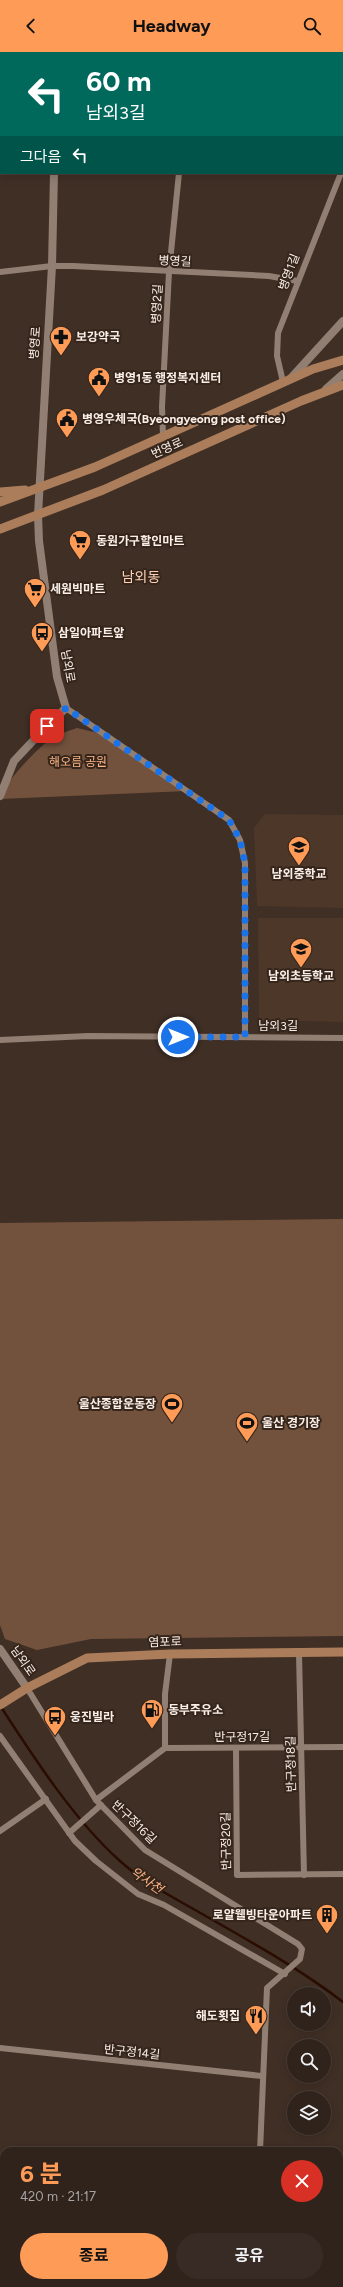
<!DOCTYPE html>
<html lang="ko">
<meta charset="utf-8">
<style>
body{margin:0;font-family:Figtree,"Noto Sans KR",sans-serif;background:#382b25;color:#f1f3f6;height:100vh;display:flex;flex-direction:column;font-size:15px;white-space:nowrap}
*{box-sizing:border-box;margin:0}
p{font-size:13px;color:#a8a4a3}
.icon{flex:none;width:22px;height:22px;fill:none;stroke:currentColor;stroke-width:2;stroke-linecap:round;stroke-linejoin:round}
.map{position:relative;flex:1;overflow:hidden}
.panel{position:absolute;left:0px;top:2095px;width:343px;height:140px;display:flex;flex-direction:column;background:#30231c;border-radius:12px 12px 0 0;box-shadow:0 2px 10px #0003,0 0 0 1px #4b403b}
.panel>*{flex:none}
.guide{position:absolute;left:0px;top:0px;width:343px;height:122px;box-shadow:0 2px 10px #0003,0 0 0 1px #4b403b;background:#00695c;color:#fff;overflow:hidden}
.fabs{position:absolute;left:287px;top:1935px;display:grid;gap:8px}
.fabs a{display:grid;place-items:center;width:44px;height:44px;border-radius:50%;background:#30231c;box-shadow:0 2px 10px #0003,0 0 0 1px #4b403b;font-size:20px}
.pin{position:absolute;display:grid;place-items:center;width:34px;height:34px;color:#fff;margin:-17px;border-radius:8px;box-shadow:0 2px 6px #0006}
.me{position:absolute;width:44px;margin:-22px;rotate:90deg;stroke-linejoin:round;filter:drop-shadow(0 0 3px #0008)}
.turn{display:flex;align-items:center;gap:14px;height:84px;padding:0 20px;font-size:18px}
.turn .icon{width:52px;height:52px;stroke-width:2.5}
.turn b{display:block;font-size:28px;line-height:34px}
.then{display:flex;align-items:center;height:38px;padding:0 20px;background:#0003;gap:8px;font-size:15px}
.round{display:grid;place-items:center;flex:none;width:42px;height:42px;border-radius:21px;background:#382b25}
.overview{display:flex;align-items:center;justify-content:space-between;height:68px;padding:0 20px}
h1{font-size:24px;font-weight:700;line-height:30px;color:#fe9c57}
.action{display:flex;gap:8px;margin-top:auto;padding:8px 20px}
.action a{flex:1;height:46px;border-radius:24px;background:#fe9c57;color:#111;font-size:16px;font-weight:700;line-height:46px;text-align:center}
.action a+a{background:#382b25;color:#f1f3f6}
header{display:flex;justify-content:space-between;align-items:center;height:52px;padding:0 20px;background:#fe9c57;color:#111;font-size:18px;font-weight:700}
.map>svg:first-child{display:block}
</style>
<header><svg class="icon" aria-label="back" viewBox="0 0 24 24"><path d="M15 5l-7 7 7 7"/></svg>Headway<svg class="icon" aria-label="search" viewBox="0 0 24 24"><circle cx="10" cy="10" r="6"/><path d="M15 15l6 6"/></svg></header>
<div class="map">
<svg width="343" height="2235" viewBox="0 0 343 2235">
<rect width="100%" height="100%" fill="#402f25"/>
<!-- built -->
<g fill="#4d3728">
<path d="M265 762 343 763V856L257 854 254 776Z"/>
<path d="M258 866H343V970L259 968Z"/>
</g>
<!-- green -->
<g fill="#73523d">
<path d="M77 676 102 682 187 739 0 747C3 731 39 695 53 685 60 681 70 679 77 676Z"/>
<path d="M343 1167V1584L91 1587 37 1598 5 1587 0 1573V1171Z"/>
</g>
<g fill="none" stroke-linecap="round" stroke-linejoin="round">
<!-- stream -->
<path stroke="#2a0d00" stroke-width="2.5" d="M1 1655C34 1706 75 1769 120 1809 144 1831 176 1847 204 1863 251 1890 300 1917 343 1950"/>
<!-- minor -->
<g stroke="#927f73" stroke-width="6">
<path d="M189 1V0"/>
<path d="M0 61H1"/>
<path d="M342 81H343"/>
<path d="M0 220 52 214H73L269 224 297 229"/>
<path d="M283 330 277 304 278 281 341 121"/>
<path d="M163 384 162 355 169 220 179 121"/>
<path d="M66 656 229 768 240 788 245 811V985"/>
<path d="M0 988 88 984 343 986"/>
<path d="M299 1601 304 1823"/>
<path d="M27 1636 96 1748 145 1798 298 1892 302 1897 300 1907 267 1936 260 2099"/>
<path d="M0 1684 75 1789 96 1809 138 1842 164 1853 285 1922"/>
<path d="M165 1696 343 1695"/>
<path d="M236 1696 237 1823 343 1822"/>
<path d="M96 1748 165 1696V1642L170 1602"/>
<path d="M0 1779 46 1747"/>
<path d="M69 1781 101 1753"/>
<path d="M0 1996 262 2024"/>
<path d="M0 2125 4 2126"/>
<path d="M13 2235V2231"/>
</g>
<!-- tertiary -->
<g stroke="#927f73" stroke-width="8">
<path d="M46 0V1"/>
<path d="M291 326 343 269"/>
<path d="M326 337 343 322"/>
<path d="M0 744 14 709 47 674 66 656 57 625 39 489 38 463 52 214 54 121"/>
<path d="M0 1597 27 1636"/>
</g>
<!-- secondary -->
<g stroke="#ab7d5a" stroke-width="9">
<path d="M0 440 25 438"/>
<path d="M0 450 95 415 313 317 343 308"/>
<path d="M0 477 103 438 301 349 343 333"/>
<path d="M0 1653 27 1636 87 1606 170 1602 343 1600"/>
</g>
</g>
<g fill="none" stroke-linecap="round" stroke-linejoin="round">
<!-- route -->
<path stroke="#1a73e8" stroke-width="7" stroke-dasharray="0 12.6" d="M47 674 66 656 229 768 240 788 245 811V985H178"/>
</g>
<!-- icons -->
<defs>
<g id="pharmacy-pin" transform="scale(1.15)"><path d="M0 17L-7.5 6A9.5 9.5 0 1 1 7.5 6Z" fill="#fe9c57" stroke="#35251b"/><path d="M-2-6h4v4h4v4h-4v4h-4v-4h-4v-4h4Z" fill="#111"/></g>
<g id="civic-pin" transform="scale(1.15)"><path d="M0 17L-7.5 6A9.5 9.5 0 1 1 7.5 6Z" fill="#fe9c57" stroke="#35251b"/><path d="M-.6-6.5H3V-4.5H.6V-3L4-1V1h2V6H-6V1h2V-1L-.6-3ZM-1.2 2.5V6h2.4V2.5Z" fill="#111"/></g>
<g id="supermarket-pin" transform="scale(1.15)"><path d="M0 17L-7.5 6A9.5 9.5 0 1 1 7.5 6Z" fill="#fe9c57" stroke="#35251b"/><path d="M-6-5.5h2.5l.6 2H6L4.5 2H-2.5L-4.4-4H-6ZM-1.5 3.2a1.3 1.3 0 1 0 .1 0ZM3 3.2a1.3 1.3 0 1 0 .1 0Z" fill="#111"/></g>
<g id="bus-pin" transform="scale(1.15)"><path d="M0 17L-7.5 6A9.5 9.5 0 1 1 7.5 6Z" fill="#fe9c57" stroke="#35251b"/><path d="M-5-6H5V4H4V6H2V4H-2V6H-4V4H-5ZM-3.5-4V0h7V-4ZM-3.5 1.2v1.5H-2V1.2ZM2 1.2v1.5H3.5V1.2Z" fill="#111"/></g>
<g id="school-pin" transform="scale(1.15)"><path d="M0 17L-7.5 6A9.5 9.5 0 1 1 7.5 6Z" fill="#fe9c57" stroke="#35251b"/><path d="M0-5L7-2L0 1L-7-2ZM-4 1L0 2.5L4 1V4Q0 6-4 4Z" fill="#111"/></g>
<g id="stadium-pin" transform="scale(1.15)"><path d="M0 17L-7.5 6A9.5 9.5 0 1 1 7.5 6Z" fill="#fe9c57" stroke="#35251b"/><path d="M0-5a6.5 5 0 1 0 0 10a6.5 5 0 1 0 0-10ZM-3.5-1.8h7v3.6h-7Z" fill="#111"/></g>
<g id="fuel-pin" transform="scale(1.15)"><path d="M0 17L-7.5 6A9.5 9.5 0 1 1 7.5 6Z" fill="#fe9c57" stroke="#35251b"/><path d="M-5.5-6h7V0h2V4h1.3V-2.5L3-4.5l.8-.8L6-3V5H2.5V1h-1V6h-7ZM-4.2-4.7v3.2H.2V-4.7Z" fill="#111"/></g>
<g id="building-pin" transform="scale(1.15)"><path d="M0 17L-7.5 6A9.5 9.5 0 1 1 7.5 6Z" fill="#fe9c57" stroke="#35251b"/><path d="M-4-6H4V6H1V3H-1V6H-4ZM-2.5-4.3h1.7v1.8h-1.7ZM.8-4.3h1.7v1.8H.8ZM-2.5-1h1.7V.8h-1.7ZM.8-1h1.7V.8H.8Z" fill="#111"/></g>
<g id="restaurant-pin" transform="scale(1.15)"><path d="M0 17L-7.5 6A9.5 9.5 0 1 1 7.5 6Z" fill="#fe9c57" stroke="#35251b"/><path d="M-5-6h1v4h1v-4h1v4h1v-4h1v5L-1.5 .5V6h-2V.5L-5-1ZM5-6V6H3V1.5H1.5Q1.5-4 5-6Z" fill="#111"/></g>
</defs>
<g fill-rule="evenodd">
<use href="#pharmacy-pin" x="61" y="285"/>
<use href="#civic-pin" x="99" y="326"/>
<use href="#civic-pin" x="67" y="367"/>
<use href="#supermarket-pin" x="80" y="489"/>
<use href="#supermarket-pin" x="35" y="537"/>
<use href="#bus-pin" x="42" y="581"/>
<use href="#school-pin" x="299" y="795"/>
<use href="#school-pin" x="301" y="897"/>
<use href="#stadium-pin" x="172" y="1352"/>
<use href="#stadium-pin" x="247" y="1371"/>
<use href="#fuel-pin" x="152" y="1658"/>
<use href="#bus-pin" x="55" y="1665"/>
<use href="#building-pin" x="327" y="1863"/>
<use href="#restaurant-pin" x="256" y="1964"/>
</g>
<g text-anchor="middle" stroke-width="4" stroke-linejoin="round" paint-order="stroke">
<!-- street labels -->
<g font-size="12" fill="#faefe8" stroke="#35251b">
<text transform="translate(175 209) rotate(3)" y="4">병영길</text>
<text transform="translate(289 220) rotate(-69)" y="4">병영1길</text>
<text transform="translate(157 252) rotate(-87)" y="4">병영2길</text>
<text transform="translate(35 291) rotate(-86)" y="4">병영로</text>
<text transform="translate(167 396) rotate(-24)" y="4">번영로</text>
<text transform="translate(68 614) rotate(80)" y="4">남외로</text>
<text x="278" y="978">남외3길</text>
<text transform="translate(165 1590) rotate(-2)" y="4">염포로</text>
<text transform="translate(23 1609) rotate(55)" y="4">남외로</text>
<text x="242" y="1689">반구정17길</text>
<text transform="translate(291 1712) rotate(-91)" y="4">반구정18길</text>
<text transform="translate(134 1770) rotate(44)" y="4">반구정16길</text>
<text transform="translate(226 1789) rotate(-91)" y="4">반구정20길</text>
<text transform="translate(132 2000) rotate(6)" y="4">반구정14길</text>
</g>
<!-- poi labels -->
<g font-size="12" font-weight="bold" fill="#faefe8" stroke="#35251b" text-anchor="start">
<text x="76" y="289">보강약국</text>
<text x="114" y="330">병영1동 행정복지센터</text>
<text x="82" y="371">병영우체국(Byeongyeong post office)</text>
<text x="96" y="493">동원가구할인마트</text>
<text x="50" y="541">세원빅마트</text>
<text x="58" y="585">삼일아파트앞</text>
<text x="299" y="826" text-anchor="middle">남외중학교</text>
<text x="301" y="928" text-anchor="middle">남외초등학교</text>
<text x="156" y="1356" text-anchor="end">울산종합운동장</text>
<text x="262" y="1375">울산 경기장</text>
<text x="168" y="1662">동부주유소</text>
<text x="70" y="1669">웅진빌라</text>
<text x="312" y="1867" text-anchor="end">로얄웰빙타운아파트</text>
<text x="240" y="1968" text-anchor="end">해도횟집</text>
</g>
<!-- park labels -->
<g font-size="12" fill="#fbb486" stroke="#35251b">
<text x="78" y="714">해오름 공원</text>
</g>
<!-- water labels -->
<g font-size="13" font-style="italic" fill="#fab385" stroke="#35251b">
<text transform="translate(147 1828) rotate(35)" y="5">약사천</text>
</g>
<!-- quarter labels -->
<g font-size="14" fill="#fcd1b7" stroke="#35251b">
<text x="141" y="530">남외동</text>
</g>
</g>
</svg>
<div class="fabs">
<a><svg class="icon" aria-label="sound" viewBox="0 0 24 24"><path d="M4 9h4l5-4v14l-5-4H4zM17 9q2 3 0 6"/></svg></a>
<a><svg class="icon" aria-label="search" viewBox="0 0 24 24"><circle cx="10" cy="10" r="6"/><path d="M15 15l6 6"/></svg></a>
<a><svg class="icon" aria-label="layers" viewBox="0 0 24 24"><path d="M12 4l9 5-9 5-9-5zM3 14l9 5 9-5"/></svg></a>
</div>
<div class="pin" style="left:47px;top:674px;background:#d93025"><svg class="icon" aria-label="arrive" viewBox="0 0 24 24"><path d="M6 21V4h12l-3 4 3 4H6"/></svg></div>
<svg class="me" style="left:178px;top:985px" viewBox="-20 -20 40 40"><circle r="17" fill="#1a73e8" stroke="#fff" stroke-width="3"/><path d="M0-11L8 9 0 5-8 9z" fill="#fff"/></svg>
<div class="guide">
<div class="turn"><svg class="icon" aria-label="left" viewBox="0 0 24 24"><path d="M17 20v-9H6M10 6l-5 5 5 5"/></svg><div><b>60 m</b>남외3길</div></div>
<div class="then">그다음<svg class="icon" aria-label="left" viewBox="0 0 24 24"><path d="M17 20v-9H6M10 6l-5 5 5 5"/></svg></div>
</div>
<section class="panel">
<div class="overview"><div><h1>6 분</h1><p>420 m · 21:17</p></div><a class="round" style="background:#d93025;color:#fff"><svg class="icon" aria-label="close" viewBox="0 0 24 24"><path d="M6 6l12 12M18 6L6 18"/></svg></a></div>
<div class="action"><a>종료</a><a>공유</a></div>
</section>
</div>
